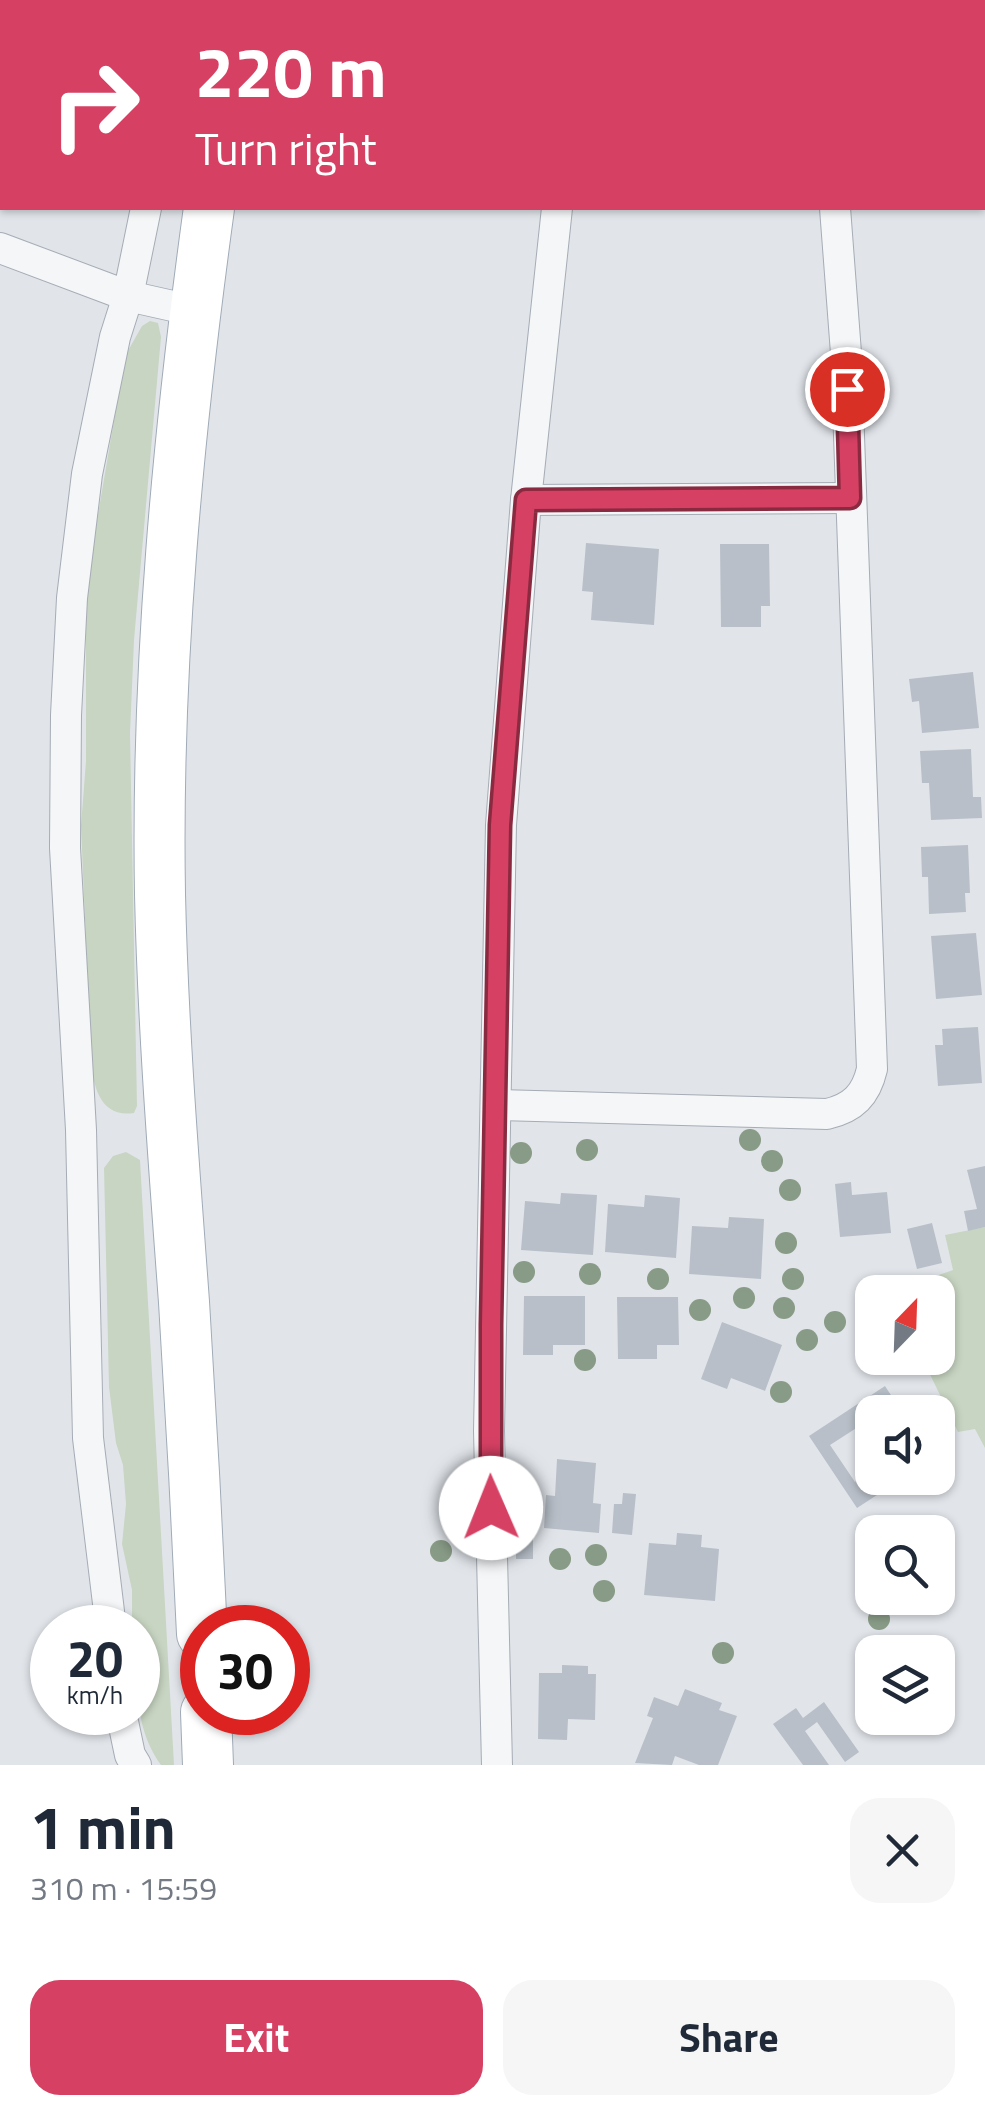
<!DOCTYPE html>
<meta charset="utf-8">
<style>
body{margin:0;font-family:"Titillium Web",sans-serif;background:#f6f6f7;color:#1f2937;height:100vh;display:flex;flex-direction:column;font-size:38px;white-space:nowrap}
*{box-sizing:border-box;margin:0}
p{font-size:32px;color:#747a83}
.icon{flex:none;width:55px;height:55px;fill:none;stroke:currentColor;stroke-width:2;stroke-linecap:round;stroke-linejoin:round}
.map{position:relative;height:1765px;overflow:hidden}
.details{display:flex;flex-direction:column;background:#fff;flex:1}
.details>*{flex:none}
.hud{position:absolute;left:0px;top:0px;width:985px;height:210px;box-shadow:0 2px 8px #0004;background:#d54063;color:#fff;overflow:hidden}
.needle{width:65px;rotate:23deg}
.controls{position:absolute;left:855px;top:1275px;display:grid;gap:20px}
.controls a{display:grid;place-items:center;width:100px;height:100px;border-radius:20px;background:#fff;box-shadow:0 2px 8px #0004;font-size:50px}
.speed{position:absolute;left:30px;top:1605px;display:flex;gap:20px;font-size:50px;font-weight:700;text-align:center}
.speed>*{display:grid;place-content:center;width:130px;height:130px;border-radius:50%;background:#fff;box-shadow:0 2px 8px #0004;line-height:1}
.speed small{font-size:25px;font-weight:400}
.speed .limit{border:15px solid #d22;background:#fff;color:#111}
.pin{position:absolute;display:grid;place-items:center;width:85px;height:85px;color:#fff;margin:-42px;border:5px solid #fff;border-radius:50%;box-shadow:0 2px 10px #0007}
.me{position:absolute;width:110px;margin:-55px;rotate:359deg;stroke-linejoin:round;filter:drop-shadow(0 0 8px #0008)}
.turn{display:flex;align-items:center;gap:35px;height:210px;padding:0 30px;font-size:45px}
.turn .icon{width:130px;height:130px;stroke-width:2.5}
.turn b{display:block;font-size:70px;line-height:85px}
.round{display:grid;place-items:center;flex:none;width:105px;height:105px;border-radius:30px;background:#f6f6f7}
.overview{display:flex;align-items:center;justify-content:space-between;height:170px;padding:0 30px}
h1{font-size:60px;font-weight:700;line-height:75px}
.cta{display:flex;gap:20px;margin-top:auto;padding:20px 30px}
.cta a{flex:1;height:115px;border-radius:30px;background:#d54063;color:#fff;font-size:40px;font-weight:700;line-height:115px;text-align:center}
.cta a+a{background:#f6f6f7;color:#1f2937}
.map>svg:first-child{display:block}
</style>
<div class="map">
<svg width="985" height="1765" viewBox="0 0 985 1765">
<rect width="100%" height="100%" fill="#e1e5ea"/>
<!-- green -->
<g fill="#c8d5c2">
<path d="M150 321 158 323 161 337 134 640 130 733 137 1106 134 1113C100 1118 93 1086 91 1060L81 826 86 761V611L94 538 125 356 142 326Z"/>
<path d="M126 1152 140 1160 174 1765H161C131 1724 138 1676 138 1628L132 1627V1590L122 1544 126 1504 123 1465 116 1443 109 1387 104 1168 113 1156Z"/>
<path d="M985 1227V1448L975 1429 958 1432 922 1358H938V1292H890L953 1270 945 1235Z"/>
</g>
<!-- building -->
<g fill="#b8bfc8">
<path d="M586 543 659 549 654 625 591 620 593 592 582 591Z"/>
<path d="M720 544H769L770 606H761V627H721Z"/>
<path d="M973 672 979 728 922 733 919 701 912 702 909 679Z"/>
<path d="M971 749 973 797H981L982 818 931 820 929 783H922L920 751Z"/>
<path d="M968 845 970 893H965L966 912 929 914 928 877H922L921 847Z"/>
<path d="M976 933 982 995 936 999 931 936Z"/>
<path d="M978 1027 982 1083 938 1086 935 1045H943L942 1029Z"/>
<path d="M985 1166V1227L968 1231 964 1211 977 1209 967 1170Z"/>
<path d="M851 1182 852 1195 887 1192 891 1233 840 1237 835 1184Z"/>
<path d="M561 1193 597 1195 593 1255 521 1250 525 1201 560 1204Z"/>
<path d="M645 1195 680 1198 676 1258 605 1252 608 1204 644 1207Z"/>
<path d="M729 1217 764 1219 761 1279 689 1274 692 1226 728 1228Z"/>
<path d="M932 1223 942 1263 917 1269 907 1229Z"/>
<path d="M524 1296H585V1345H553V1355H523Z"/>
<path d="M617 1297H678L679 1345H657V1359H618Z"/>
<path d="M722 1322 782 1345 765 1391 731 1378 727 1389 701 1379Z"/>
<path d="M885 1386 902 1412H872V1418L830 1445 855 1482 872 1471V1478H903L857 1508 809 1436Z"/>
<path d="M557 1459 596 1463 593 1503 601 1504 599 1533 544 1528 546 1495 555 1496Z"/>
<path d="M623 1493 636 1494 632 1535 612 1533 614 1504H622Z"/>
<rect x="516" y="1522" width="17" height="37"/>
<path d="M677 1533 702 1535 701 1547 719 1549 715 1601 644 1595 649 1543 676 1545Z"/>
<path d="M562 1665 588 1666V1674H596L595 1720 568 1719 567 1740 538 1739 539 1673H562Z"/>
<path d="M685 1689 722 1703 719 1710 737 1716 718 1765H699L675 1756 672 1765 635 1763 653 1718 647 1716 654 1697 678 1706Z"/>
<path d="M824 1702 859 1752 845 1762 817 1722 805 1731 829 1765H803L773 1724 796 1708 803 1718Z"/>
</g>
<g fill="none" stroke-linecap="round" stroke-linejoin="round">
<!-- street casing -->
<g stroke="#a6acb5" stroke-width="32">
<g id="street">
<path d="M900 0 901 2"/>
<path d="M177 2V0"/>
<path d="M578 2V0"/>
<path d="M982 93 985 94"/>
<path d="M0 248 128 296 195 311"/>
<path d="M526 500 849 498"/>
<path d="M496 1105 827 1114C853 1108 866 1095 872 1069L846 353 835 208"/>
<path d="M111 1628 88 1438 81 1130 65 848 66 715 72 598 87 474 115 337 128 296 146 208"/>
<path d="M121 1712 130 1755 136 1765"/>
<path d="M497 1765 489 1431 501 825 526 500 557 208"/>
</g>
</g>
<!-- primary casing -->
<g stroke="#a0abb7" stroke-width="52">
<g id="primary">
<path d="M235 2 236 0"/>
<path d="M202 1634C197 1523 191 1413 184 1302 174 1166 163 1030 160 894 156 665 178 434 209 208"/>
<path d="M206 1712 208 1765"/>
</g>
</g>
<!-- street -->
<use href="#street" stroke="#f4f6f8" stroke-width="30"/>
<!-- primary -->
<use href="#primary" stroke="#fff" stroke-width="50"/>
</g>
<!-- trees -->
<g fill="#889b86">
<circle cx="750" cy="1140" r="11"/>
<circle cx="587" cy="1150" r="11"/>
<circle cx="521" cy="1153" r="11"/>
<circle cx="772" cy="1161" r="11"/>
<circle cx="790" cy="1190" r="11"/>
<circle cx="786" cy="1243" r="11"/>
<circle cx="524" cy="1272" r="11"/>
<circle cx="590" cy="1274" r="11"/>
<circle cx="658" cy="1279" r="11"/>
<circle cx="793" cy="1279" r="11"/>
<circle cx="744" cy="1298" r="11"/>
<circle cx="784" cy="1308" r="11"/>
<circle cx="700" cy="1310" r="11"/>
<circle cx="835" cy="1322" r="11"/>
<circle cx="807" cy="1340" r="11"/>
<circle cx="585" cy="1360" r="11"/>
<circle cx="781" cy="1392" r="11"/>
<circle cx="441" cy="1551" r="11"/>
<circle cx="596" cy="1555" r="11"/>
<circle cx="560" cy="1559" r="11"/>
<circle cx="604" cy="1591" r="11"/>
<circle cx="879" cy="1619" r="11"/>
<circle cx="723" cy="1653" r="11"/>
</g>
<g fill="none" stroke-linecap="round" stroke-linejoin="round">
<!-- route casing -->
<g stroke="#8a2a40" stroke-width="25">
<path id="route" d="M491 1508V1325L500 825 526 500 850 498 847 389"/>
</g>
<!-- route -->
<use href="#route" stroke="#d54063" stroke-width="18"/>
</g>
</svg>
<div class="controls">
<a><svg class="needle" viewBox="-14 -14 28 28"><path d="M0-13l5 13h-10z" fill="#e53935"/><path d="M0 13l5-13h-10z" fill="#747a83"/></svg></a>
<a><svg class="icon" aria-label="sound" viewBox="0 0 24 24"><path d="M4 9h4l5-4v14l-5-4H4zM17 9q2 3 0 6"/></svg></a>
<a><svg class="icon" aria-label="search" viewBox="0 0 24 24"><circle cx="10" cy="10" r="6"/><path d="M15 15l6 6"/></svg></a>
<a><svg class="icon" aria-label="layers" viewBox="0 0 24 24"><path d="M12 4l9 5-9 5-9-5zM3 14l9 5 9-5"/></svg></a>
</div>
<div class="speed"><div>20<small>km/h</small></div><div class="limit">30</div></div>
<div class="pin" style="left:847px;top:389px;background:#d93025"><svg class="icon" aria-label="arrive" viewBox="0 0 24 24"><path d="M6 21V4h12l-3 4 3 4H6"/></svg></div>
<svg class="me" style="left:491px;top:1508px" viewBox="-20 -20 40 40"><circle r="19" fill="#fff"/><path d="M0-13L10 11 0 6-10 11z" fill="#d54063"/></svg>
<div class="hud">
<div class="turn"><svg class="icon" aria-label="right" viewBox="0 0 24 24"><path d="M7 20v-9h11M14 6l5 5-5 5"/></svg><div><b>220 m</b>Turn right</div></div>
</div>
</div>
<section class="details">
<div class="overview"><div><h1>1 min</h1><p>310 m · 15:59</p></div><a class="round"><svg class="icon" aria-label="close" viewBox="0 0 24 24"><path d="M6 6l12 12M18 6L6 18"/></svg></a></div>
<div class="cta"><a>Exit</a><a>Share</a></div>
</section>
